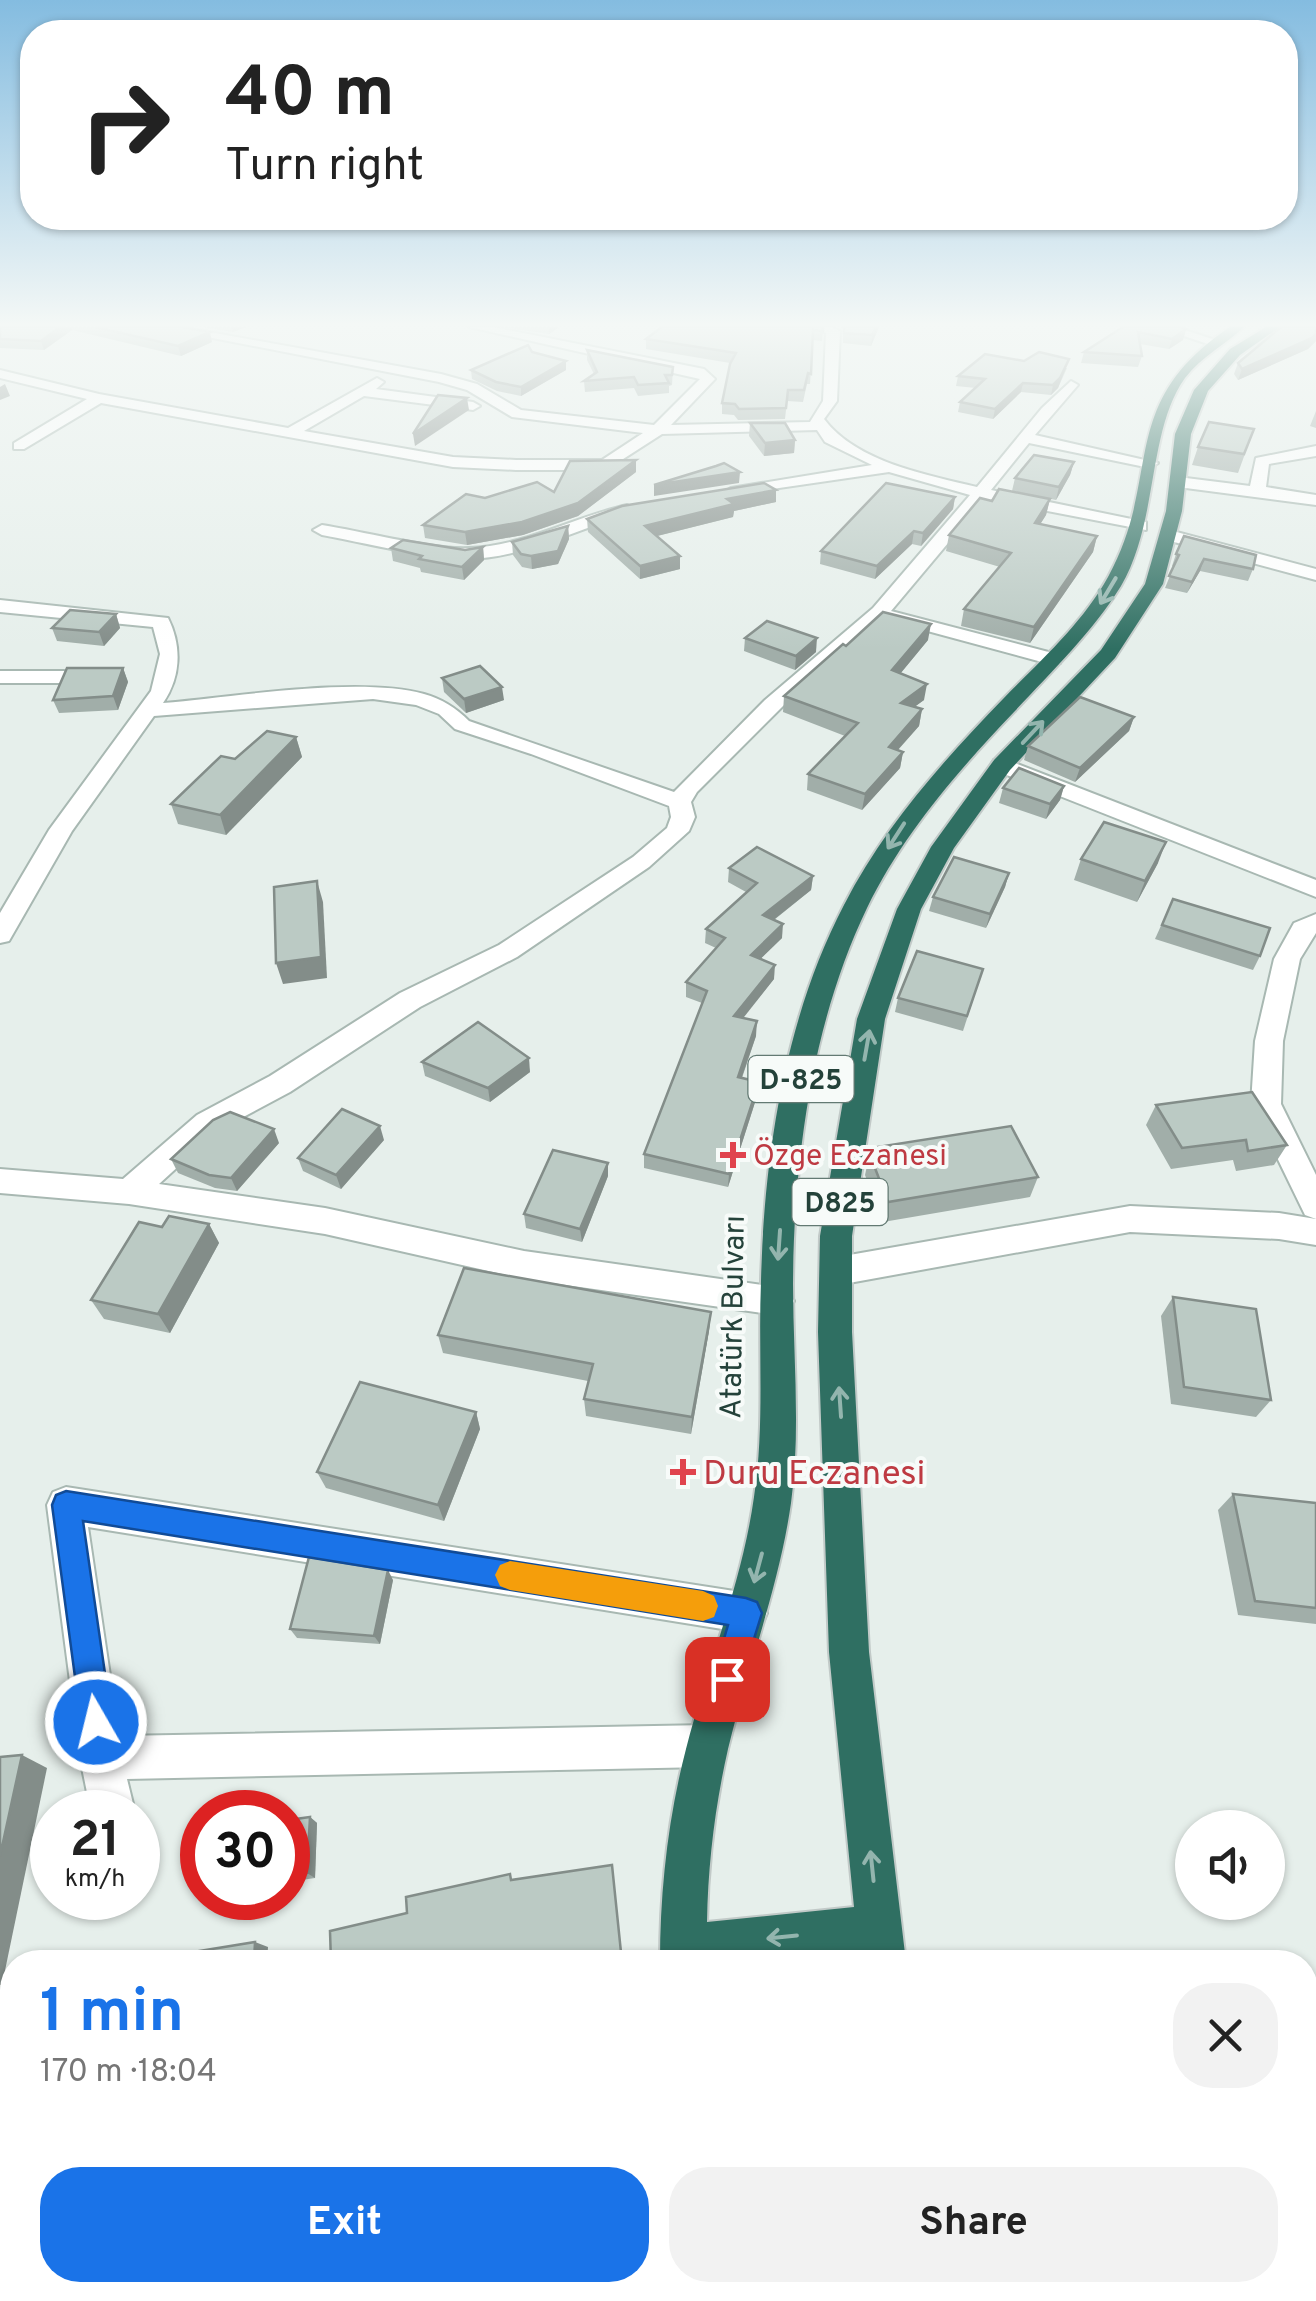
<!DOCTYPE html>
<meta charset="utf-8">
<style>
body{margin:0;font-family:Overpass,sans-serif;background:#f2f2f2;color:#222;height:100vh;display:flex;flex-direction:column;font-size:38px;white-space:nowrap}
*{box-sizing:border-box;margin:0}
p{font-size:32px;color:#767676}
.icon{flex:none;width:55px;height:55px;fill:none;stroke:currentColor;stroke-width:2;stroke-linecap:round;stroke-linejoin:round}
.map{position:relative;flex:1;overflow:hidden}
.panel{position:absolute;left:0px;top:1950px;width:1318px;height:352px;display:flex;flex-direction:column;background:#fff;border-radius:40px 40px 0 0;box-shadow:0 2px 8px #0004}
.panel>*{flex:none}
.top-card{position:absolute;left:20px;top:20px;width:1278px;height:210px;border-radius:40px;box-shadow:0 2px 8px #0004;background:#fff;color:#222;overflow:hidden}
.controls{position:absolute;left:1175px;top:1810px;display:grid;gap:20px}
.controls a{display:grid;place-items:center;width:110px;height:110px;border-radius:50%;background:#fff;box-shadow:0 2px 8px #0004;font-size:50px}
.speed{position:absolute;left:30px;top:1790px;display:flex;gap:20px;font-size:50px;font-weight:700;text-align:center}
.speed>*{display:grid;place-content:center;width:130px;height:130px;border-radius:50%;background:#fff;box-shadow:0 2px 8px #0004;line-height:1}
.speed small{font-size:25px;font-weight:400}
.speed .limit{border:15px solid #d22;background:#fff;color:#111}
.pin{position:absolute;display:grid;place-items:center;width:85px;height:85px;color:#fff;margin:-42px;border-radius:20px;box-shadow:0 5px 15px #0006}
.me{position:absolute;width:110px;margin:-55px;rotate:352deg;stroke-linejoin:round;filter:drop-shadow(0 0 8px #0008)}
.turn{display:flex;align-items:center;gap:35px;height:210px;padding:0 40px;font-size:45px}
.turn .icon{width:130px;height:130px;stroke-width:2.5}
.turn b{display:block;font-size:70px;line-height:85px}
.round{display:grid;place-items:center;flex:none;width:105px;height:105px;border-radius:40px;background:#f2f2f2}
.headline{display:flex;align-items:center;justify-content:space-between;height:170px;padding:0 40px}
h1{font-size:60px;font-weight:700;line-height:75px;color:#1a73e8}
.primary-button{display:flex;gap:20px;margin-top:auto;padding:20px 40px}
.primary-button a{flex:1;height:115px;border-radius:40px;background:#1a73e8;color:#fff;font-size:40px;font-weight:700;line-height:115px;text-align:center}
.primary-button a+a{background:#f2f2f2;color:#222}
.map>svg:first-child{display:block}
</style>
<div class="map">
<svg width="1316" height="2301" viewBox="0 0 1316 2301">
<rect width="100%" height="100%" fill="#e6efeb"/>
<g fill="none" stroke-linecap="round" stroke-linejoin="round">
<!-- minor casing -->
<g stroke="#a8b8b2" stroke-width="4">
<g id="minor">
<path d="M156 327H182L441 374 477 384 521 410 654 425 700 379 469 327H493L704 369 715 379 671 425 810 422 823 401 826 333 810 327H831L840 331 837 401 824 419C856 462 927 475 977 487L1042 408 1071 381 1078 385 1035 435 1158 463 1150 468 1029 443 991 490 1146 522V530L985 499 891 611 1060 655V663L1053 665 883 619 794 695 697 792 691 802 695 817 689 831 649 867 517 957 420 1007 290 1092 217 1131 159 1184 325 1208 524 1251 777 1287 789 1291 794 1301 789 1311 777 1315 524 1279 325 1234 129 1204 0 1193V1169L123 1179 197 1115 270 1076 400 993 499 945 633 857 667 828 671 817 669 806 531 754 455 729 439 714 416 705 373 699 154 716 72 831 9 941 0 943V913L49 830 151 691 160 654 153 627 0 612V600L168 618C182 646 181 677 163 703 235 697 358 676 424 694 442 699 456 708 469 721L674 792 765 700 873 608 970 495 889 472 725 496 723 493 731 488 872 465 825 442 817 430 662 434 606 470H516L453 467 101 403 24 449H14V443L87 399 0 378V370L99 394 288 428 377 378 384 382 376 389 473 402 480 406 473 410 364 396 304 431 453 457 516 460H602L643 433 512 417 467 390 439 382Z"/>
<path d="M1157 327H1176L1221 342 1214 346Z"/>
<path d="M1316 446V456L1269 464 1266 487 1316 495V505L1178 487 1170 482 1178 477 1250 486 1256 458Z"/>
<path d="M627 505 635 510 633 514C578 527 526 558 468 559 431 560 362 542 322 535L313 530 322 525C362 531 432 550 469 548 524 546 574 517 627 505Z"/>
<path d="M1169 530 1316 569V580L1163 539V531Z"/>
<path d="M0 671H64L74 677 64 683H0Z"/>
<path d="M1002 758 1316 880V897L994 770 991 765 994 760Z"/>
<path d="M1316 914V933L1300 959 1283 1041 1281 1104 1316 1175V1219L1305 1215 1251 1104 1255 1041 1274 959 1294 923Z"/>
<path d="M1130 1206 1279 1213 1316 1219V1245L1279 1239 1130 1232 838 1285 827 1281 822 1271 827 1261 838 1257Z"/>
<path d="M66 1487 747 1593 761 1599 767 1613 761 1627 747 1633 88 1527 119 1736 707 1725 722 1731 728 1746 722 1761 707 1767 127 1779 135 1812H91L80 1758 47 1505 53 1492Z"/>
</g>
</g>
<!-- highway casing -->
<g stroke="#c2cac8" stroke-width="4">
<g id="highway">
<path d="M1230 327H1244C1225 345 1202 356 1185 378 1147 431 1159 521 1121 586 1092 633 1051 672 1014 712 957 772 903 834 867 908 812 1022 794 1158 793 1284 793 1356 801 1430 791 1503 779 1587 748 1666 728 1749 715 1806 708 1864 707 1922L854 1907 829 1652 818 1332 820 1236 857 1019 897 909 931 847 994 760 1101 650 1145 584 1166 511 1175 434 1194 390 1230 349 1266 327H1280L1240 355 1208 391 1191 434 1182 511 1163 584 1115 658 1010 770 954 848 921 909 885 1019 852 1236V1332L869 1652 906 1962H860L859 1952 764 1962H660C660 1891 668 1818 686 1749 708 1664 742 1583 754 1497 765 1425 758 1353 761 1281 764 1155 785 1018 844 905 884 827 942 762 1003 699 1040 661 1082 624 1108 577 1164 475 1115 404 1230 327Z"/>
<path d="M667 2290H721L722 2301H668Z"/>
<path d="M890 2290H944L945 2301H891Z"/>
</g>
</g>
<!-- minor -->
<use href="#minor" fill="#fff" fill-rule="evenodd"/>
<!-- highway -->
<use href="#highway" fill="#2f6f62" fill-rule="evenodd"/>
</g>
<!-- wall -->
<g fill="#a1aea9">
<path d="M0 327H181L212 342 181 356 72 330 44 350 0 348Z"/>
<path d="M202 327H246L233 332Z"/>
<path d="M501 327H559L549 334Z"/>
<path d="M823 327 822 341 813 340 810 384H807L803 402 787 401 785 419 738 420 734 415 722 414V403L730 363 646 349V339Z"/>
<path d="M839 327H879L871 346 843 343V329Z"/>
<path d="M1123 327 1186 329 1183 340 1169 349 1140 344 1142 356 1138 367 1081 363 1084 352Z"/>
<path d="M1316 327V341L1308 349 1238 380 1234 374 1238 363Z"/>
<path d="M587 350 673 367 672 385 669 386V393L638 396 634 388 585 392 584 381 594 374 587 360Z"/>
<path d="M532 352 566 370 521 396 497 391 472 379 471 370Z"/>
<path d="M1067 368 1058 388 1051 395 1021 392 993 419 958 412 960 402 976 388 956 386 958 376Z"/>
<path d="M1316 411V428L1310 426Z"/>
<path d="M750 423 795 440 794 453 764 456 749 436Z"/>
<path d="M1254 429 1238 473 1192 465 1198 447Z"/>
<path d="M1074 462 1070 475 1056 500 1012 491 1015 478Z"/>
<path d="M636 472 578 516 523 535 467 545 425 538 423 525 485 498 554 492Z"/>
<path d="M776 490V502L734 511 733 517 657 536 680 569 640 579 588 532 587 519Z"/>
<path d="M955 497 953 509 921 546 912 544 875 579 820 564 821 551Z"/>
<path d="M1050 499 1046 515 1040 524 1097 536 1093 552 1030 643 961 626 964 609 1000 567 946 551 949 535 992 501Z"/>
<path d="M568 526 569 539 558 564 532 569 522 567 513 555 512 542Z"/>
<path d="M483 547 484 560 464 580 421 572 420 568 393 561 391 548 465 550Z"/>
<path d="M1176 554 1253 569 1248 581 1200 571 1187 593 1165 588 1174 566H1172Z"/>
<path d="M116 614 120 628 104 646 57 641 52 628Z"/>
<path d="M745 638 816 652 795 670 744 651Z"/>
<path d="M928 640 900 674 924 700 914 707 922 709 919 726 898 750 903 752 900 768 862 810 807 790 808 774 845 736 783 712 784 696 846 646Z"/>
<path d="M123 668 128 682 118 710 59 713 53 700Z"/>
<path d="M442 678 504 700 466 713 444 692Z"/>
<path d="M1134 717 1129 731 1075 782 1024 760 1028 746Z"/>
<path d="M296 737 302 757 226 835 178 824 171 804 235 759Z"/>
<path d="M1064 786 1060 800 1046 819 999 803 1003 788Z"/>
<path d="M1081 859 1158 863 1137 902 1074 880Z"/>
<path d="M729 868 813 876 811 890 774 920 782 938 760 959 774 979 742 1018 756 1036 742 1078 757 1096 728 1187 644 1168V1154L702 1003 686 997V982L716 948 705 943 706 929 746 892 728 882Z"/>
<path d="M1009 873 1005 887 986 928 929 911 933 897Z"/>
<path d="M1173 899 1260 956 1253 970 1155 939Z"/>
<path d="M983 969 963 1031 895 1012 898 998Z"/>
<path d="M422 1062 530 1072 490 1102 425 1076Z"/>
<path d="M1156 1105 1287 1145 1274 1165 1236 1171 1233 1160 1171 1169 1146 1125Z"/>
<path d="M384 1140 341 1189 303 1171 298 1158Z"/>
<path d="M279 1143 237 1191 215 1188 178 1173 171 1159Z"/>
<path d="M871 1148 1038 1177 1030 1197 883 1222 865 1175Z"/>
<path d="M608 1176 582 1242 526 1228 524 1214Z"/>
<path d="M209 1224 219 1243 170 1333 104 1319 91 1300 162 1227Z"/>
<path d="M1173 1297 1271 1400 1256 1417 1171 1404 1161 1316Z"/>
<path d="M711 1312 709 1331 691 1434 586 1416 584 1399 588 1381 443 1353 438 1335Z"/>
<path d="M476 1412 480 1429 444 1521 326 1488 317 1472Z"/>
<path d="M1233 1494 1316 1503V1624L1238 1615 1218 1510Z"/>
<path d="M393 1580 380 1644 297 1638 290 1629Z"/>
<path d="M310 1817 317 1823 315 1878 288 1882V1820Z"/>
<path d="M1316 1990V2021L1305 1992Z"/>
</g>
<!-- shaded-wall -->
<g fill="#838d89">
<path d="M60 327H71L72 330 44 350 41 341Z"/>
<path d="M232 327H246L233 332Z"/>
<path d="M549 327H559L549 334Z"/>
<path d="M876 327H879L871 346 872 335Z"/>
<path d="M1186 329 1183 340 1169 349 1172 339Z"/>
<path d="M210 332 212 342 181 356 178 346Z"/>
<path d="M1316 334V341L1308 349 1238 380 1242 369Z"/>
<path d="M1069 359 1058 388 1051 395 1053 385Z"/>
<path d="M566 361V370L521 396V387Z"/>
<path d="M1023 383 1021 392 993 419 995 409Z"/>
<path d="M5 384 10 396 0 400V387Z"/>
<path d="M467 398 469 410 415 446 413 434Z"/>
<path d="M795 440 794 453 764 456 765 443Z"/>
<path d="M636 460V472L578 516 523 535 467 545 465 532Z"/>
<path d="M1074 462 1070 475 1056 500 1059 487Z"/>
<path d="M740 472 739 483 654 496V485Z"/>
<path d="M776 490V502L734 511 733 517 645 539V526L727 499Z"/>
<path d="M955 497 953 509 921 546 923 533Z"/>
<path d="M1050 499 1046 515 1031 539 1035 523Z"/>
<path d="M568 526 569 539 558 564 532 569 531 556Z"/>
<path d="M914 531 912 544 875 579 877 566Z"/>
<path d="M1097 536 1093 552 1030 643 1034 627Z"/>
<path d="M483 547 484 560 464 580 462 567Z"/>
<path d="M680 556V569L640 579V566Z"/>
<path d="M1204 559 1200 571 1187 593 1192 582Z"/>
<path d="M116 614 120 628 104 646 99 632Z"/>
<path d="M931 624 928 640 890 686 892 670Z"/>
<path d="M817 638 816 652 795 670 796 656Z"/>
<path d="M123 668 128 682 118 710 113 696Z"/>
<path d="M927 684 924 700 898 719 901 703Z"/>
<path d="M502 687 504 700 466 713 464 699Z"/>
<path d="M922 709 919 726 886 763 889 747Z"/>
<path d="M1134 717 1129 731 1075 782 1080 768Z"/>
<path d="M296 737 302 757 226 835 220 815Z"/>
<path d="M903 752 900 768 862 810 865 794Z"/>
<path d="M1064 786 1060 800 1046 819 1050 804Z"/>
<path d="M1166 842 1158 863 1137 902 1145 881Z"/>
<path d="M1009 873 1005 887 986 928 990 914Z"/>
<path d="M813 876 811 890 762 929 763 915Z"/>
<path d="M317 881 323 902 327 978 283 984 276 963Z"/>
<path d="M783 924 782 938 750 969 751 955Z"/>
<path d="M775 965 774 979 733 1031 734 1016Z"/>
<path d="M757 1021 756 1036 737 1091 738 1077Z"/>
<path d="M529 1058 530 1072 490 1102 488 1088Z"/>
<path d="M759 1082 757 1096 728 1187 729 1174Z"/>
<path d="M380 1126 384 1140 341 1189 336 1175Z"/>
<path d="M274 1129 279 1143 237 1191 231 1178Z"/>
<path d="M608 1163V1176L582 1242 580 1229Z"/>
<path d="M209 1224 219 1243 170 1333 158 1314Z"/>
<path d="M711 1312 709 1331 691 1434 692 1417Z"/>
<path d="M476 1412 480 1429 444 1521 438 1505Z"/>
<path d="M388 1570 393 1580 380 1644 374 1636Z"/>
<path d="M22 1755 47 1768 2 1985H0V1856Z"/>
<path d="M310 1817 317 1823 315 1878 307 1873Z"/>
<path d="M255 1942 268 1947 267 1962H254Z"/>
</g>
<!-- building -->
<g fill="#bbcac4" stroke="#838d89" stroke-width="2.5">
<path d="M0 327H60L41 341 0 339Z"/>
<path d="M95 327H181L210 332 178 346Z"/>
<path d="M662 327H823V331L813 330 811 374 808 373 804 390H788L786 408 739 409 735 404 722 403 730 364 736 353 646 339Z"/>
<path d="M844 327H876L872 335 844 333Z"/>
<path d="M1123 327H1180L1186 329 1172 339 1138 332 1142 356 1084 352Z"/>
<path d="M1281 327H1316V334L1312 338 1242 369 1238 363Z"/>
<path d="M528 345 532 352 566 361 521 387 496 382 471 370Z"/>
<path d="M587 350 673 367 672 375H665L669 383 638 385 634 377 584 381 597 372Z"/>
<path d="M1039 352 1069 359 1060 378 1053 385 1023 383 995 409 960 402 985 379 958 376 985 354 1024 361Z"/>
<path d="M438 395 467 398 413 434Z"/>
<path d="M1209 422 1254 429 1244 454 1198 447Z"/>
<path d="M750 423H785L795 440 765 443Z"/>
<path d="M1034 455 1074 462 1059 487 1015 478Z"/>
<path d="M636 460 578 503 522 522 465 532 423 525 466 494 485 498 537 482 554 492 570 461Z"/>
<path d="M724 463 740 472 654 485 716 466Z"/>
<path d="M764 483 776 490 727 499 734 504 645 526 680 556 640 566 587 519 622 506Z"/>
<path d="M886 483 955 497 923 533 914 531 877 566 821 551Z"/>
<path d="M999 489 1050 499 1035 523 1097 536 1034 627 964 609 1011 553 949 535 980 498 992 501Z"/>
<path d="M568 526 558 551 531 556 521 554 512 542Z"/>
<path d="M1184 536 1256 555 1253 569 1204 559 1192 582 1169 576 1179 555 1176 554Z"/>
<path d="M403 540 465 550 483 547 462 567 419 559 422 556 391 548Z"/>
<path d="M70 610 116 614 99 632 52 628Z"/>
<path d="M883 612 931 624 892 670 927 684 901 703 922 709 889 747 903 752 865 794 808 774 858 723 784 696 843 644 846 646Z"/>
<path d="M767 621 817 638 796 656 745 638Z"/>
<path d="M480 666 502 687 464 699 442 678Z"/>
<path d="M67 668H123L113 696 53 700Z"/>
<path d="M1080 697 1134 717 1080 768 1028 746Z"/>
<path d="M267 731 296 737 220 815 171 804 221 756 235 759Z"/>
<path d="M1019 768 1064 786 1050 804 1003 788Z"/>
<path d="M1104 822 1166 842 1145 881 1081 859Z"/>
<path d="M757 847 813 876 763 915 783 924 751 955 775 965 734 1016 757 1021 738 1077 759 1082 729 1174 644 1154 707 991 686 982 725 938 706 929 757 883 729 868Z"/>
<path d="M954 857 1009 873 990 914 933 897Z"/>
<path d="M317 881 321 957 276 963 274 887Z"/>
<path d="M1173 899 1270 928 1260 956 1162 925Z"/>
<path d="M917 951 983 969 967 1016 898 998Z"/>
<path d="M478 1022 529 1058 488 1088 422 1062Z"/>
<path d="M1252 1092 1287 1145 1248 1151 1246 1140 1182 1148 1156 1105Z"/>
<path d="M342 1109 380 1126 336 1175 298 1158Z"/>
<path d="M230 1112 274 1129 231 1178 209 1175 171 1159 213 1120Z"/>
<path d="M1011 1126 1038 1177 888 1202 870 1155 871 1148Z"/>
<path d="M553 1150 608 1163 580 1229 524 1214Z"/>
<path d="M169 1216 209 1224 158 1314 91 1300 139 1222 162 1227Z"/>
<path d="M464 1268 711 1312 692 1417 584 1399 593 1364 438 1335Z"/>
<path d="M1173 1297 1256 1309 1271 1400 1184 1387Z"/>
<path d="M360 1382 476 1412 438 1505 317 1472Z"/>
<path d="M1233 1494 1316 1503V1608L1255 1601Z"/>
<path d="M309 1557 388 1570 374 1636 290 1629Z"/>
<path d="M22 1755 0 1856V1757Z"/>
<path d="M310 1817 307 1873 288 1876V1820Z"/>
<path d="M612 1865 622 1962H331L330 1931 407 1913 406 1897 510 1874 511 1880Z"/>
<path d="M255 1942 254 1962H132Z"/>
</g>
<!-- one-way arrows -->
<defs><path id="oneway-shaft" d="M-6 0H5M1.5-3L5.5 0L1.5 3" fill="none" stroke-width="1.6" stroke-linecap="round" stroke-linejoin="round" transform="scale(2.5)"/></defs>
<g stroke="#93b5ae">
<use href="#oneway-shaft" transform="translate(1108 591) rotate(121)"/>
<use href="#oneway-shaft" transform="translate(1033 732) rotate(-47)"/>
<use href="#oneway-shaft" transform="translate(896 836) rotate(123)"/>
<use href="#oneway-shaft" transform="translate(867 1045) rotate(-80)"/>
<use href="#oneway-shaft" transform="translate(779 1245) rotate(94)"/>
<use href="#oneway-shaft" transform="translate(840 1402) rotate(-94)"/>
<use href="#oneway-shaft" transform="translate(758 1568) rotate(105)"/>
<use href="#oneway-shaft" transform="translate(872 1866) rotate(-96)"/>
<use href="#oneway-shaft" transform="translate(782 1937) rotate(174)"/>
</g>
<!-- sky -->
<linearGradient id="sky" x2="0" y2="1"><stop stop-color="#84bce0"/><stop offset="0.5" stop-color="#f4f8f6"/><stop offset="1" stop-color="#f4f8f6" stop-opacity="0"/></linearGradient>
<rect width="1316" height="649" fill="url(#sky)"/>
<!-- route -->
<path fill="#1a73e8" stroke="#114b97" stroke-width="2.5" d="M66 1491 746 1598 757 1602 762 1613 738 1690 727 1694 716 1690 712 1679 728 1625 83 1521 112 1722 108 1733 96 1738 85 1733 81 1722 52 1505 56 1495Z"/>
<!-- slow -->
<path fill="#f59e0b" d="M510 1561 703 1591 714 1596 718 1606 714 1617 703 1621 510 1590 500 1586 495 1575 500 1565Z"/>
<!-- markers -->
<g fill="#e0444e" stroke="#f7fbf9" stroke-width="4">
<path d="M728 1140h10v10h10v10h-10v10h-10v-10h-10v-10h10z"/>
<path d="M678 1457h10v10h10v10h-10v10h-10v-10h-10v-10h10z"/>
</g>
<g text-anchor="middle" stroke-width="8" stroke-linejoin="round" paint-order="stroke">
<!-- shield labels -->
<g fill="#f7fbf9" stroke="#637a73" stroke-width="2.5">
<rect x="748.5" y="1056" width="105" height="46" rx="8"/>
<rect x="792.5" y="1179" width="95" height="46" rx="8"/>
</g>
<g font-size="28" font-weight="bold" fill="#24423a">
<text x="801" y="1089">D-825</text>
<text x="840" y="1212">D825</text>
</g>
<!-- health labels -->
<g font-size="30" fill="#be3a42" stroke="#f7fbf9" text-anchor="start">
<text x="753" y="1165">Özge Eczanesi</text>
</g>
<!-- street labels -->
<g font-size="30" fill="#24423a" stroke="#f7fbf9">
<text transform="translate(732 1317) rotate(-89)" y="10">Atatürk Bulvarı</text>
</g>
<!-- near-health labels -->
<g font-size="35" fill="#be3a42" stroke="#f7fbf9" text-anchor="start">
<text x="703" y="1484">Duru Eczanesi</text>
</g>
</g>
</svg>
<div class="controls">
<a><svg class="icon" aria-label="sound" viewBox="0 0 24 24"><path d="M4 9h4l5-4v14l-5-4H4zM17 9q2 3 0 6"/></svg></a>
</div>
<div class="speed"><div>21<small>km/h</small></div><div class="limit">30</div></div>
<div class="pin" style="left:727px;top:1679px;background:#d93025"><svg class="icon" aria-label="arrive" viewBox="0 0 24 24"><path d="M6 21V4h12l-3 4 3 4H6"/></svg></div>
<svg class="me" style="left:96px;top:1722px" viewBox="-20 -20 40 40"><circle r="17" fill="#1a73e8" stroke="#fff" stroke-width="3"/><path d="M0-11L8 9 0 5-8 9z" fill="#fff"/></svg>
<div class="top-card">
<div class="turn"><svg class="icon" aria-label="right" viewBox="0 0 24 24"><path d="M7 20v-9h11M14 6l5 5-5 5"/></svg><div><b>40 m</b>Turn right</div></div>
</div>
<section class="panel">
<div class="headline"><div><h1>1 min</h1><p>170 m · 18:04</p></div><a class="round"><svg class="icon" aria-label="close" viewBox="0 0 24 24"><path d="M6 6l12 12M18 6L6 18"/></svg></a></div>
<div class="primary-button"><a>Exit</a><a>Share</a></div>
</section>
</div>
